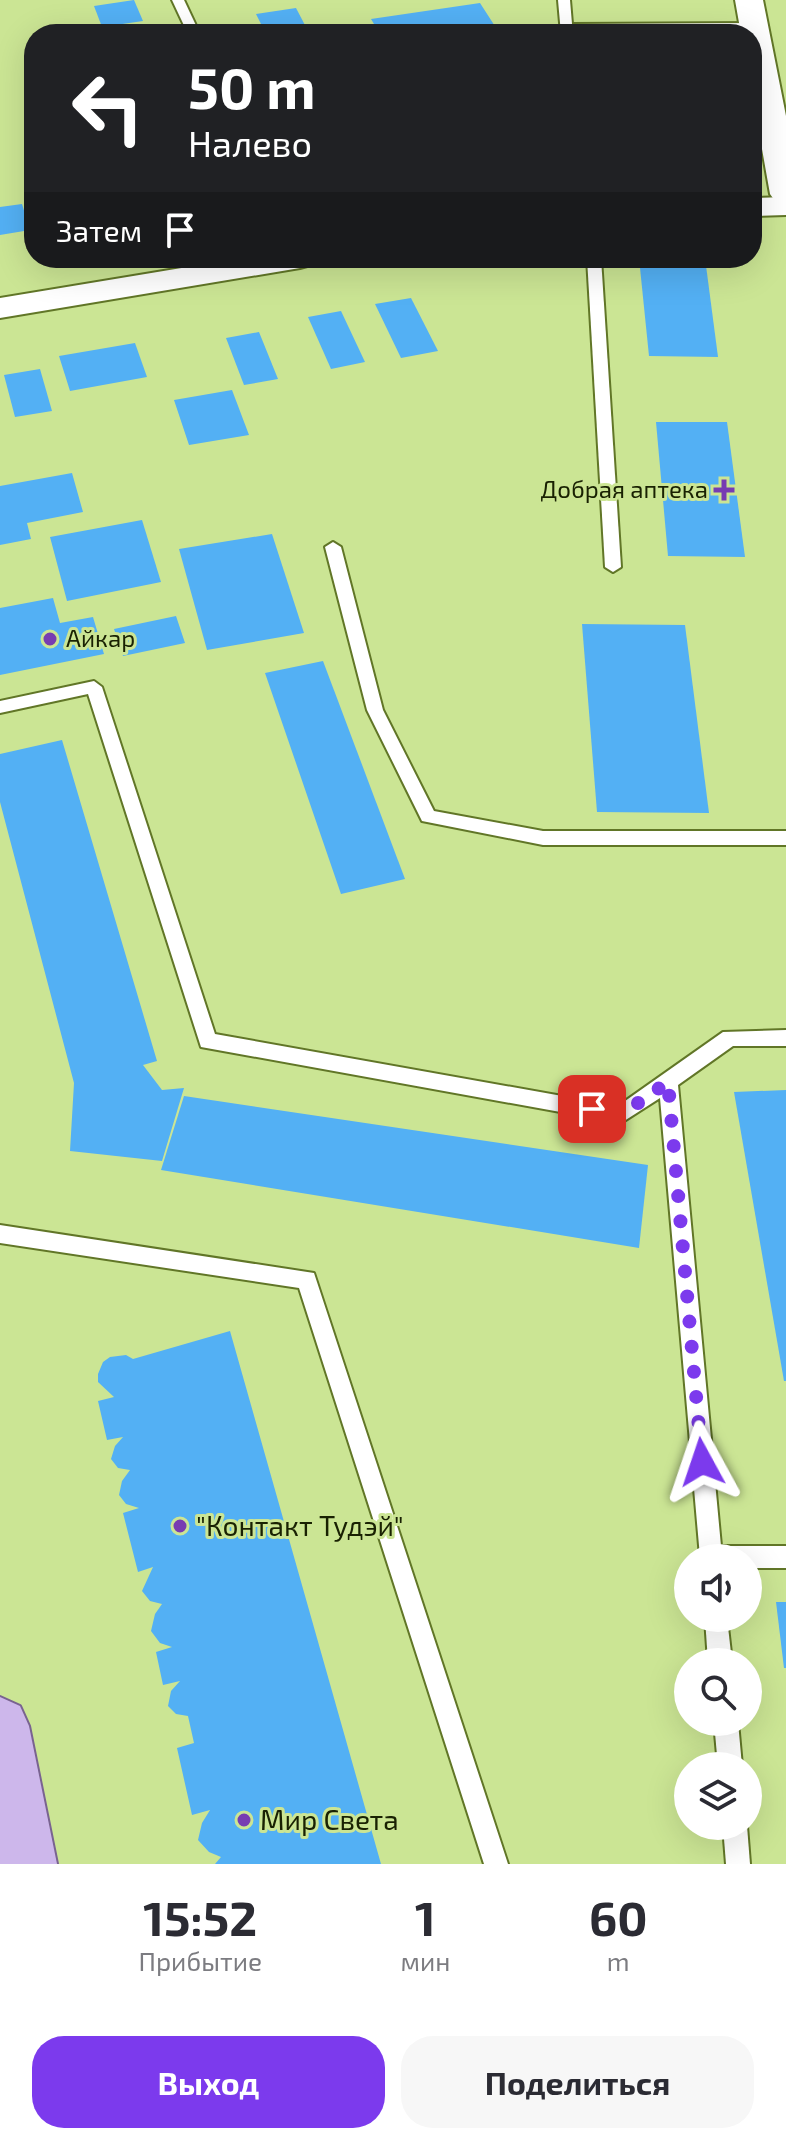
<!DOCTYPE html>
<html lang="ru">
<meta charset="utf-8">
<style>
body{margin:0;font-family:"Exo 2",sans-serif;background:#f7f7f7;color:#2b2b33;height:100vh;display:flex;flex-direction:column;font-size:30px;white-space:nowrap}
*{box-sizing:border-box;margin:0}
p{font-size:26px;color:#7c7c81}
.icon{flex:none;width:44px;height:44px;fill:none;stroke:currentColor;stroke-width:2;stroke-linecap:round;stroke-linejoin:round}
.map{position:relative;height:1864px;overflow:hidden}
.drawer{display:flex;flex-direction:column;background:#fff;flex:1}
.drawer>*{flex:none}
.guide{position:absolute;left:24px;top:24px;width:738px;height:244px;border-radius:32px;box-shadow:0 8px 32px #0002;background:#202124;color:#fff;overflow:hidden}
.tools{position:absolute;left:674px;top:1544px;display:grid;gap:16px}
.tools a{display:grid;place-items:center;width:88px;height:88px;border-radius:50%;background:#fff;box-shadow:0 8px 32px #0002;font-size:40px}
.pin{position:absolute;display:grid;place-items:center;width:68px;height:68px;color:#fff;margin:-34px;border-radius:16px;box-shadow:0 4px 12px #0006}
.me{position:absolute;width:88px;margin:-44px;rotate:355deg;stroke-linejoin:round;filter:drop-shadow(0 0 6px #0008)}
.turn{display:flex;align-items:center;gap:28px;height:168px;padding:0 32px;font-size:36px}
.turn .icon{width:104px;height:104px;stroke-width:2.5}
.turn b{display:block;font-size:56px;line-height:68px}
.then{display:flex;align-items:center;height:76px;padding:0 32px;background:#0003;gap:16px;font-size:30px}
.eta{display:flex;justify-content:space-evenly;align-items:center;height:136px;text-align:center}
.eta b{font-size:48px;font-weight:700;line-height:56px}
.action{display:flex;gap:16px;margin-top:auto;padding:16px 32px}
.action a{flex:1;height:92px;border-radius:32px;background:#7c3aed;color:#fff;font-size:32px;font-weight:700;line-height:92px;text-align:center}
.action a+a{background:#f7f7f7;color:#2b2b33}
.map>svg:first-child{display:block}
</style>
<div class="map">
<svg width="786" height="1864" viewBox="0 0 786 1864">
<rect width="100%" height="100%" fill="#cbe594"/>
<!-- building -->
<g fill="#53b0f4">
<path d="M134 0 143 21 102 27 94 6Z"/>
<path d="M480 3 500 34H402L400 31 380 34 371 19Z"/>
<path d="M296 8 307 29 266 34 256 14Z"/>
<path d="M22 204 30 230 0 235V207Z"/>
<path d="M639 258H705L718 357 649 356Z"/>
<path d="M411 298 438 351 401 358 375 304Z"/>
<path d="M341 311 365 362 331 369 308 317Z"/>
<path d="M259 332 278 379 244 385 226 338Z"/>
<path d="M135 343 147 377 70 391 59 356Z"/>
<path d="M40 369 52 411 15 417 4 375Z"/>
<path d="M232 390 249 435 189 445 174 400Z"/>
<path d="M656 422H727L745 557 668 556Z"/>
<path d="M72 473 83 512 27 523 31 539 0 545V486Z"/>
<path d="M142 520 161 582 67 601 50 537Z"/>
<path d="M272 534 304 633 207 650 179 549Z"/>
<path d="M53 598 60 623 93 617 104 654 0 675V608Z"/>
<path d="M176 616 185 643 123 656 114 629Z"/>
<path d="M582 624 685 625 709 813 597 812Z"/>
<path d="M323 661 405 879 341 894 265 673Z"/>
<path d="M62 740 157 1061 143 1065 162 1090 184 1088 162 1161 70 1151 74 1083 0 802V754Z"/>
<path d="M786 1090V1381H784L734 1092Z"/>
<path d="M184 1096 648 1165 639 1248 161 1170Z"/>
<path d="M230 1331 381 1864H215L221 1857 209 1852 198 1840 202 1823 210 1810 192 1815 177 1748 194 1743 188 1716 176 1714 168 1706 171 1691 180 1681 163 1685 156 1652 172 1647 160 1643 151 1631 155 1614 162 1604 150 1601 142 1591 153 1567 138 1572 123 1513 139 1508 126 1504 119 1495 122 1481 130 1470 118 1468 111 1459 115 1446 123 1437 107 1440 98 1401 114 1397 98 1382V1374L103 1362 110 1357 126 1355 133 1359Z"/>
<path d="M776 1602H786V1668H784Z"/>
</g>
<g fill="none" stroke-linecap="round" stroke-linejoin="round">
<!-- service casing -->
<g stroke="#617627" stroke-width="4">
<g id="service">
<path d="M172 0H184L200 34H188Z"/>
<path d="M558 0H570L572 24 754 23 760 26 754 29 572 31 573 34H561Z"/>
<path d="M587 258H601L621 567 613 572 605 567Z"/>
<path d="M333 542 341 547 383 710 434 811 543 831H786V845H543L422 821 367 710 325 547Z"/>
<path d="M94 681 102 687 215 1034 618 1106 723 1032 786 1030V1046H733L678 1085 721 1546H786V1568H748V1558L700 1557 660 1098 621 1123 201 1047 88 694 0 713V701Z"/>
<path d="M0 1225 314 1273 508 1864H484L299 1288 0 1243Z"/>
<path d="M705 1618H727L732 1662H708Z"/>
<path d="M714 1722H738L742 1766H718Z"/>
<path d="M723 1826H747L750 1864H726Z"/>
</g>
</g>
<!-- tertiary casing -->
<g stroke="#617627" stroke-width="4">
<g id="tertiary">
<path d="M786 197V215L752 216V198Z"/>
<path d="M242 258H316L311 265 300 268 0 318V298Z"/>
</g>
</g>
<!-- secondary casing -->
<g stroke="#617627" stroke-width="4">
<path id="secondary" d="M735 0H763L786 116V203L775 201 770 194 752 93V34H741Z"/>
</g>
<!-- primary casing -->
<g stroke="#796390" stroke-width="4">
<path id="primary" d="M0 1697 20 1706 29 1726 57 1864H0Z"/>
</g>
<!-- service -->
<use href="#service" fill="#fff" fill-rule="evenodd"/>
<!-- tertiary -->
<use href="#tertiary" fill="#fff" fill-rule="evenodd"/>
<!-- secondary -->
<use href="#secondary" fill="#fff" fill-rule="evenodd"/>
<!-- primary -->
<use href="#primary" fill="#cdb7eb" fill-rule="evenodd"/>
</g>
<g fill="none" stroke-linecap="round" stroke-linejoin="round">
<!-- route -->
<path stroke="#7c3aed" stroke-width="14" stroke-dasharray="0 25.2" d="M592 1109 621 1115 668 1082 702 1462"/>
</g>
<!-- markers -->
<g fill="#773cb2" stroke="#cbe594" stroke-width="3">
<path d="M720 478h8v8h8v8h-8v8h-8v-8h-8v-8h8z"/>
<circle cx="50" cy="639" r="8"/>
<circle cx="180" cy="1526" r="8"/>
<circle cx="244" cy="1820" r="8"/>
</g>
<g text-anchor="middle" stroke-width="6" stroke-linejoin="round" paint-order="stroke">
<!-- poi labels -->
<g font-size="24" fill="#192102" stroke="#cbe594" text-anchor="end">
<text x="708" y="498">Добрая аптека</text>
<text x="66" y="647" text-anchor="start">Айкар</text>
</g>
<!-- near-poi labels -->
<g font-size="28" fill="#192102" stroke="#cbe594" text-anchor="start">
<text x="196" y="1536">"Контакт Тудэй"</text>
<text x="260" y="1830">Мир Света</text>
</g>
</g>
</svg>
<div class="tools">
<a><svg class="icon" aria-label="sound" viewBox="0 0 24 24"><path d="M4 9h4l5-4v14l-5-4H4zM17 9q2 3 0 6"/></svg></a>
<a><svg class="icon" aria-label="search" viewBox="0 0 24 24"><circle cx="10" cy="10" r="6"/><path d="M15 15l6 6"/></svg></a>
<a><svg class="icon" aria-label="layers" viewBox="0 0 24 24"><path d="M12 4l9 5-9 5-9-5zM3 14l9 5 9-5"/></svg></a>
</div>
<div class="pin" style="left:592px;top:1109px;background:#d93025"><svg class="icon" aria-label="arrive" viewBox="0 0 24 24"><path d="M6 21V4h12l-3 4 3 4H6"/></svg></div>
<svg class="me" style="left:702px;top:1462px" viewBox="-20 -20 40 40"><path d="M0-17L14 15 0 8-14 15z" fill="#7c3aed" stroke="#fff" stroke-width="4"/></svg>
<div class="guide">
<div class="turn"><svg class="icon" aria-label="left" viewBox="0 0 24 24"><path d="M17 20v-9H6M10 6l-5 5 5 5"/></svg><div><b>50 m</b>Налево</div></div>
<div class="then">Затем<svg class="icon" aria-label="arrive" viewBox="0 0 24 24"><path d="M6 21V4h12l-3 4 3 4H6"/></svg></div>
</div>
</div>
<section class="drawer">
<div class="eta">
<div><b>15:52</b><p>Прибытие</p></div>
<div><b>1</b><p>мин</p></div>
<div><b>60</b><p>m</p></div>
</div>
<div class="action"><a>Выход</a><a>Поделиться</a></div>
</section>
